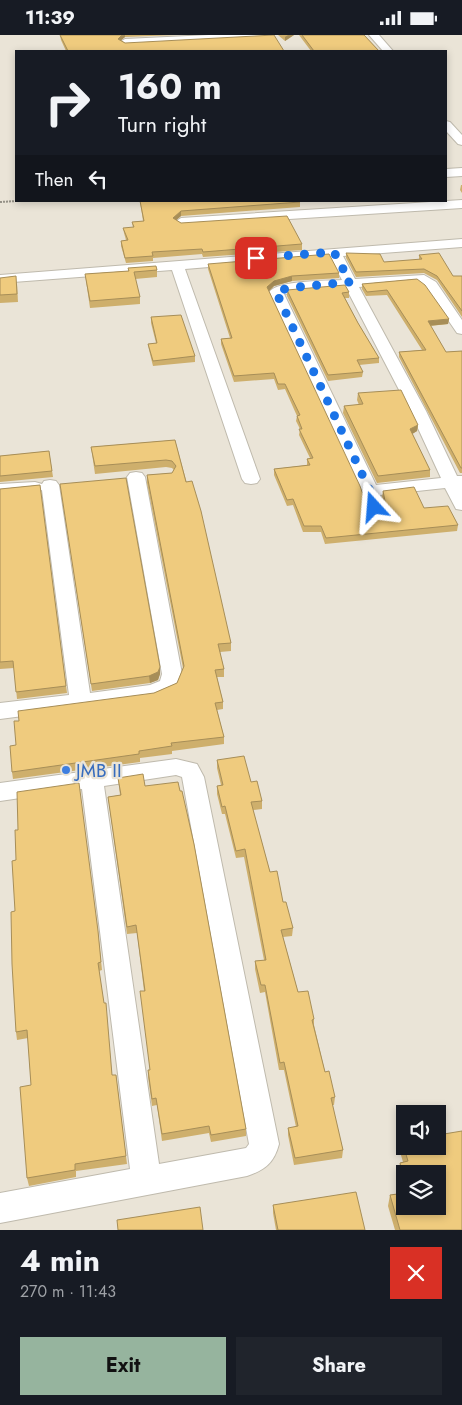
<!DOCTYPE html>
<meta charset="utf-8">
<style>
body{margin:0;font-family:Jost,sans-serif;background:#20242c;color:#f1f3f6;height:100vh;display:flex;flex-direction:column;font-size:19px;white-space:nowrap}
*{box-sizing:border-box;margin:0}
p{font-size:16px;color:#9ea1a6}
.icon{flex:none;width:28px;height:28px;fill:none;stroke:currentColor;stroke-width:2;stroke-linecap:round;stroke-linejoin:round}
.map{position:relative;height:1195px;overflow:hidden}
.side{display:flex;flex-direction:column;background:#171b24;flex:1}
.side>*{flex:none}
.top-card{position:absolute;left:15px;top:15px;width:432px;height:152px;border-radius:0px;box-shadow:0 2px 8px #0003;background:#171b24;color:#f1f3f6;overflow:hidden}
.fabs{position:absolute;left:396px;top:1070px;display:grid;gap:10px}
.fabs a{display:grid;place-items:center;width:50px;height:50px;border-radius:0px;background:#171b24;box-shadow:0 2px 8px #0003;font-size:25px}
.pin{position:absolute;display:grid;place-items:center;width:42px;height:42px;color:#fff;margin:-21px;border-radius:10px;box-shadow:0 2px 8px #0006}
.me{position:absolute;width:55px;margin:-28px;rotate:341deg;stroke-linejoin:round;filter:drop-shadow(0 0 4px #0008)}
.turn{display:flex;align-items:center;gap:18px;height:105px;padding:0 20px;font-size:22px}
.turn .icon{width:65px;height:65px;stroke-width:2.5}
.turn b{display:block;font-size:35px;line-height:42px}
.then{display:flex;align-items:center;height:48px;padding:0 20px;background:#0003;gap:10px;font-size:19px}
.round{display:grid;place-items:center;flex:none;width:52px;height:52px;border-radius:0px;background:#20242c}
.summary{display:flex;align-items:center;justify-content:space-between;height:85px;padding:0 20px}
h1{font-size:30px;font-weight:700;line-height:38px}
.button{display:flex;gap:10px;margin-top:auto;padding:10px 20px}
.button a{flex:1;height:58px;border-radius:0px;background:#96b49e;color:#111;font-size:20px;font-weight:700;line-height:58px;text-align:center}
.button a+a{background:#20242c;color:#f1f3f6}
.status{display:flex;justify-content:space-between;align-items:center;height:35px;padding:0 25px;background:#171b24;direction:ltr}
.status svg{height:14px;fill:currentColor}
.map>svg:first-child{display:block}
</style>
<div class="status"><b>11:39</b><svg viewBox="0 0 49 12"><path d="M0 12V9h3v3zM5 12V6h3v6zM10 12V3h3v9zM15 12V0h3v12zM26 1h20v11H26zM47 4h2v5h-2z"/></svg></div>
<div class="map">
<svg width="462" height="1195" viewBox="0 0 462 1195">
<rect width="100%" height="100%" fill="#eae4d7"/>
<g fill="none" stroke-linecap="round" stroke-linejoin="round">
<!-- minor casing -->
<g stroke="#bfbaad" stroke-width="2">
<g id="minor">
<path d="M209 0H271L266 3 125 10 120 7 125 4Z"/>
<path d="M369 0H379L393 16H383Z"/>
<path d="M446 86 450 87 462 100V110L458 109 446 96Z"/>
<path d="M462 133V141L446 142V134Z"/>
<path d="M462 165V173L181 191 175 187 181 183Z"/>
<path d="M462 204V212L343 221 355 244 424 240 436 247 462 285V299L457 298 426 253 417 247 359 252 426 376 457 441H462V475L456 474 445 453 380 460 383 472 380 476 374 477 368 476 361 456 269 257C279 245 326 246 342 245L330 222 185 234 260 444 257 448 251 449 245 448 242 444 172 235 0 248V240ZM346 253 410 376 441 443 376 450 284 259Z"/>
<path d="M136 437 142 438 145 442 182 639C178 657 171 659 154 664L0 684V668L69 660 42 455 35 457 0 459V449L35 447 42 449 44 446 50 445 56 446 59 450 90 658 150 650 160 646 162 639 127 442 130 438Z"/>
<path d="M176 724 197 729 204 742 279 1109C274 1128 265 1135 247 1141L0 1188V1158L130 1134 82 754 0 766V748ZM176 740 182 742 249 1109 246 1113 159 1129 104 751Z"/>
</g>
</g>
<!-- path -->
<path stroke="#959187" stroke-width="2" stroke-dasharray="2 1" stroke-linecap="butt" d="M0 167 17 166"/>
<!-- minor -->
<use href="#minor" fill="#fff" fill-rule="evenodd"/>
</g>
<!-- wall -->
<g fill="#ceaf6c" fill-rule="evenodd">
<path d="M60 0H177L125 2 121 5 125 8 284 16H66L61 5Z"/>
<path d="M278 0H294L285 6Z"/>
<path d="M299 0H364L379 16H311Z"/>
<path d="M461 150H462V158L460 155Z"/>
<path d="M140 166 300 167V172L181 181 176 185 181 188 302 209V215L203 222 202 219 153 223V226L126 228 121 211V206L126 205 124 198 123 193H133L132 187 143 186Z"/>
<path d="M346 218 384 227 419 225V220L453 241H462V282L437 245 424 238 356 242 346 223Z"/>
<path d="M208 229 339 238V243L292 246 274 251 269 256 367 471 374 473 382 471 384 468 382 462 383 456 424 473 458 490 457 496 325 509 321 497H303L293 470 287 471 274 440V434L307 430V424L310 423 299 400 300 394 296 386 297 381 285 354 278 355 274 344 234 347 221 309V304L230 303 208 234Z"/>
<path d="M128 233 157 235V242L135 244 140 262V269L90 273 85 239 128 236Z"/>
<path d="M0 243 17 249 18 267 0 268Z"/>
<path d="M417 244 449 284 448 289 430 291 446 317 462 316V438H460L399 322V317L422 315 387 260 366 261 362 254V249Z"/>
<path d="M287 255 349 257V263H345L358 288 379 323V328L359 330 363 337 362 342 328 346 287 261Z"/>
<path d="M151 282 195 321V327L153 331 149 315 148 309 156 308 151 288Z"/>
<path d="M358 358 418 390 417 396 412 399 430 435V442L377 448 343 378 344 371 359 370 357 365Z"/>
<path d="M175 405 231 608V616L220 617 224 634V642H217L223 667V674L217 675 224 702V709L172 716V719L140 723V727L13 744 12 737 16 710 154 658 177 648 183 633 147 448V440L172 438 174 435 172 433 166 432 95 439 91 412Z"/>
<path d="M49 416 53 442 0 447V421Z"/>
<path d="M40 450 67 658 17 664 14 633 0 634V454Z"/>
<path d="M61 456 160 639 158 645 150 648 92 656Z"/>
<path d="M217 725 251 747 262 766V774L253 775 270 837 283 867 293 893 292 901 283 902 298 957 314 984V990L325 1037 335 1062 334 1070H332L343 1115 342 1123 294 1130 288 1100V1093L296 1092 284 1035H279L265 957 260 958 255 934V926L264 925 244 822 236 823 225 779H222L217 759V751L221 750 217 733Z"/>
<path d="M118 743 145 751 246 1094V1101L211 1107 209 1098 162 1106 157 1070 152 1071 148 1042V1035H150L144 956 137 898 127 899 109 769 108 762 120 760Z"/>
<path d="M16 825 98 896 102 935 99 936 112 1040H116L127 1129 76 1136V1142L29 1151 27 1143 31 1050 28 1003 17 1005 16 997 15 876Z"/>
<path d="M402 1106 462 1195H395L388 1171 390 1160 403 1158 398 1139 400 1128 403 1127 400 1117ZM405 1139 438 1171H405Z"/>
<path d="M273 1170 365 1195H276L273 1178Z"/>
</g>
<!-- shaded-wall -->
<g fill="#a78e58">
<path d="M122 0H125V2L118 8V4Z"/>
<path d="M288 0H294L285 6V2Z"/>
<path d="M181 176V181L173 188V183Z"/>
<path d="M292 241V246L274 251 267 258V252L274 246Z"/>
<path d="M449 284 448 289 427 291 428 286Z"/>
<path d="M418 390 417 396 409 401 410 394Z"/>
<path d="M160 632V639L158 645 150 648 149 641Z"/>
</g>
<!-- building -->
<g fill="#efcb7e" stroke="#a78e58">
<path d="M60 0H122L118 4 125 8 274 0 284 16H68Z"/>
<path d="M302 0H364L379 16H314Z"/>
<path d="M140 166H300V167L181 176 173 183 181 188 287 181 302 209 203 217 202 214 152 217 153 221 125 223 121 206 128 205 123 193 134 192 132 187 144 186Z"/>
<path d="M346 218 380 219 384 227 422 224 419 220 439 218 453 241H462V276L437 241 424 234 356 237Z"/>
<path d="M329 219 339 238 292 241 274 246 267 252 360 451 367 471 374 473 382 471 385 466 383 456 414 452 424 473 448 471 458 490 326 503 321 491H304L293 464 287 465 274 434 310 430 307 424 313 423 299 394H302L297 381 300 380 285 349H278L274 338 234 341 221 304 232 303 208 229Z"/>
<path d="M156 231 157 235 134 237 140 262 90 266 85 239 129 236 128 233Z"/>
<path d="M16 241 17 259 0 260V243Z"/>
<path d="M417 244 425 250 449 284 428 286 446 317 462 316V433H461L399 317 426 315 387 255 367 257 362 249Z"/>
<path d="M345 250 349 257 342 258 358 288 379 323 357 325 363 337 328 340 287 255Z"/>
<path d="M181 280 195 321 153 326 148 309 157 308 151 282Z"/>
<path d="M401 355 418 390 410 394 430 435 378 441 344 371 363 369 358 358Z"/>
<path d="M175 405 186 447 192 446 201 476 231 608 218 609 224 634 215 635 223 667 215 668 224 702 171 708 172 711 139 716V719L12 737 10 711 16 710 14 686H19L18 676 154 658 177 648 184 631 147 440 172 438 176 431 172 426 166 425 95 431 91 412Z"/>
<path d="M49 416 52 436 0 441V421Z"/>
<path d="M126 443 160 632 158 637 149 641 91 649 60 449Z"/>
<path d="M40 450 66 651 16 657 13 626 0 627V454Z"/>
<path d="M244 721 251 747 257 746 262 766 251 767 270 837 277 836 283 867H286L293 893 281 895 298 957 308 956 314 984 312 985 325 1037 329 1036 335 1062 331 1063 343 1115 295 1123 288 1093 298 1091 284 1027 280 1028 265 950H261L255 926 266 925 245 814 236 816 225 771 222 772 217 751 223 750 217 725Z"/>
<path d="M143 739 145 751 178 747 180 756H182L194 809 246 1094 211 1100 209 1091 162 1099 156 1063 152 1064 148 1035H150L140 956H145L136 890 127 892 108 762 121 760 118 743Z"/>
<path d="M79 748 98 896 101 927 98 928 104 968H106L112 1040H116L126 1121 75 1129V1135L27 1143 20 1052 31 1050 27 995 16 997 12 929 11 877 15 876 12 826 16 825 15 795H18L17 757Z"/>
<path d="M462 1096V1195H400L390 1160 405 1158V1171H438V1139H405V1147L400 1128 408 1126 402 1106 405 1105V1111H438V1100Z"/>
<path d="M356 1157 365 1195H278L273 1170Z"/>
<path d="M200 1172 203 1195H118L117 1185Z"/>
</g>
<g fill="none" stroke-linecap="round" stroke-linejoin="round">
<!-- route -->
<path stroke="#1a73e8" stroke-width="9" stroke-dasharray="0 16.2" d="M256 223 334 217 350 247 288 253 276 257 370 456 374 472"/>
</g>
<!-- markers -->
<circle fill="#3f7fe0" stroke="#eae4d7" stroke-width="2" cx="66" cy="735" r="5"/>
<g text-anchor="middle" stroke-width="4.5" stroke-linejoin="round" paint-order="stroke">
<!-- shop labels -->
<g font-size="19" fill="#366cbe" stroke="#eae4d7" text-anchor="start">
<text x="76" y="742">JMB II</text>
</g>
</g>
</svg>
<div class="fabs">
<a><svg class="icon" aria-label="sound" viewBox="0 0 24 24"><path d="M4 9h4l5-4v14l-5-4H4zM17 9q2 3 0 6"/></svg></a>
<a><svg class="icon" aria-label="layers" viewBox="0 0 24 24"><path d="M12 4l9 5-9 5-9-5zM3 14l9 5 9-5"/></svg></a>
</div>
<div class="pin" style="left:256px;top:223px;background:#d93025"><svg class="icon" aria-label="arrive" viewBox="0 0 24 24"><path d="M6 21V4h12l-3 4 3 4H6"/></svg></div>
<svg class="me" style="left:374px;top:472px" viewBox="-20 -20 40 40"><path d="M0-17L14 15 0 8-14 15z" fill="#1a73e8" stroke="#fff" stroke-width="4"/></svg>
<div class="top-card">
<div class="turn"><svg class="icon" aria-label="right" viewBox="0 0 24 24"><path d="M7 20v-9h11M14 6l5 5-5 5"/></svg><div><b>160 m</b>Turn right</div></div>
<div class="then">Then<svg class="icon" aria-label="left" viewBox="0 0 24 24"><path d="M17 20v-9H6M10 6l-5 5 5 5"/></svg></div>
</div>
</div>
<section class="side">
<div class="summary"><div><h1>4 min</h1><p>270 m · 11:43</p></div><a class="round" style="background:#d93025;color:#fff"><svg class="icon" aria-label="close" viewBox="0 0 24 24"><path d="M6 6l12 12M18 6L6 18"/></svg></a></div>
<div class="button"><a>Exit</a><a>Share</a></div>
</section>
